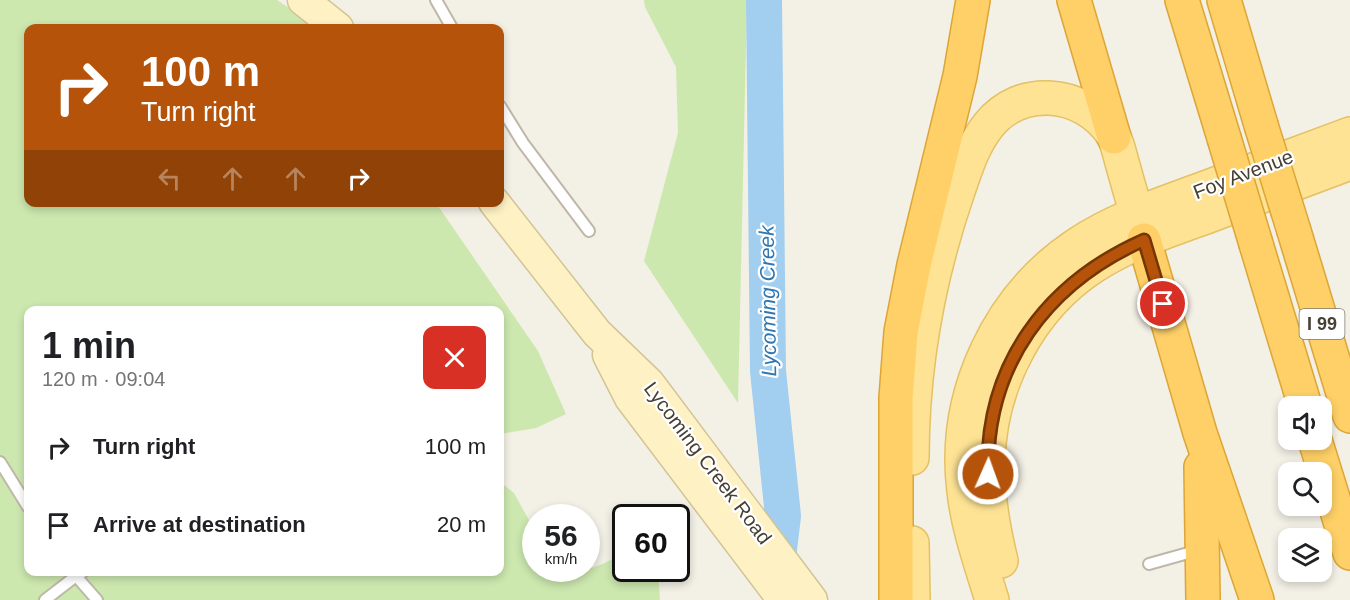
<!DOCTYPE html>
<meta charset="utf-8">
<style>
body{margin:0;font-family:Helvetica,sans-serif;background:#f2f2f2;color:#202124;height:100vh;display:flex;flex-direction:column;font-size:22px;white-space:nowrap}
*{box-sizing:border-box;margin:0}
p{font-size:20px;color:#757577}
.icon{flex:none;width:33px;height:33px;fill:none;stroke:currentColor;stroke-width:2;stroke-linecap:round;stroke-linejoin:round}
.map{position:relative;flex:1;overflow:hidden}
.side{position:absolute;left:24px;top:306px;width:480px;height:270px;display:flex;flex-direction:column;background:#fff;border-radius:12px;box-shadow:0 3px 9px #0003}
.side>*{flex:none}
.hud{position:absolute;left:24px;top:24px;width:480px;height:183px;border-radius:12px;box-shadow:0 3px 9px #0003;background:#b45309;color:#fff;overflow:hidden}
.fabs{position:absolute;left:1278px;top:396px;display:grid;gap:12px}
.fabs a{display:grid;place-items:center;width:54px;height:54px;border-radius:12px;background:#fff;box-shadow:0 3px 9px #0003;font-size:30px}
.speed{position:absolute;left:522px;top:504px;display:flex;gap:12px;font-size:30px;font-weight:700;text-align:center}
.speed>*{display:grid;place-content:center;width:78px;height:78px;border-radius:50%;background:#fff;box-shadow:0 3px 9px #0003;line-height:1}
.speed small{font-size:15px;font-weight:400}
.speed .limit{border:3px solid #111;border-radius:9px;background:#fff;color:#111}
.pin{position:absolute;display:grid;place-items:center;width:51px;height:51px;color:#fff;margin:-26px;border:3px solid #fff;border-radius:50%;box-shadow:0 2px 6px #0007}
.me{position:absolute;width:66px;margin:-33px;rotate:2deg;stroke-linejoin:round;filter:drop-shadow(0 0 4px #0008)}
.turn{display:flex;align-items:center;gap:21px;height:126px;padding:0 18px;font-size:27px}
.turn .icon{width:78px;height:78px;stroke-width:2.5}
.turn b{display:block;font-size:42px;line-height:51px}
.lanes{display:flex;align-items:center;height:57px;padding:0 18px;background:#0003;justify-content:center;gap:30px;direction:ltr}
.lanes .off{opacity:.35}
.round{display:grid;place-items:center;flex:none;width:63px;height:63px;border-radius:12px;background:#f2f2f2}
.head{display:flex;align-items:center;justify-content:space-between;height:102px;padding:0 18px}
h1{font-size:36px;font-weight:700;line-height:45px}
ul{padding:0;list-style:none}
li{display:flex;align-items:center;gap:18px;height:78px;padding:0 18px}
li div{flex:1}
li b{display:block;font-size:22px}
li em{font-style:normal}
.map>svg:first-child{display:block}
</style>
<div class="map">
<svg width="1350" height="600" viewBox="0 0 1350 600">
<rect width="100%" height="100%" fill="#f3f0e6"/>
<!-- green -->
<g fill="#cce8af">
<path d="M0 0H277L312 23 315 28H28V202L436 203 538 351 566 414 536 428 500 434V310H28V572H500V482L514 493 535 531 536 568 565 569 573 575 605 563 625 552 626 568 656 569 658 570 660 600H0Z"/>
<path d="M644 0H747L738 403 644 261 678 133 676 67 645 7Z"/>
</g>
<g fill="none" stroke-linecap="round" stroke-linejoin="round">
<!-- river -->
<path stroke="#a2cef0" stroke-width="36" d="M764 0 768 371 783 516 775 582"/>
<!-- service casing -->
<g stroke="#bfb8a9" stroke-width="14">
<g id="service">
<path d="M436 0 452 28"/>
<path d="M500 106 523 143 589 231"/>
<path d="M0 462 28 507"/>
<path d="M1149 564 1199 550"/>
<path d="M83 572 76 576 97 600"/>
<path d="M45 600 76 576 73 572"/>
</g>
</g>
<!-- secondary casing -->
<g stroke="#d3c496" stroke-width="33">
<g id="secondary">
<path d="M303 0 338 28"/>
<path d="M494 202 597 333 649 383 812 600"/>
<path d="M608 355 630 398 783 600"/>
</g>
</g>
<!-- primary casing -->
<g stroke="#e4c164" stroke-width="36">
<g id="primary">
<path d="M912 458C912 366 928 278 958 191 967 165 975 138 995 118 1010 104 1028 97 1049 98 1075 99 1099 113 1113 135 1118 144 1120 156 1123 166 1130 190 1137 215 1144 240"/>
<path d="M912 543 913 600"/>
<path d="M1001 561C993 528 987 496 988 462 989 386 1029 308 1094 266 1128 244 1167 231 1206 217 1254 199 1302 181 1350 163"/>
<path d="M992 600C981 564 968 528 964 491 952 395 998 297 1078 244 1114 220 1156 206 1197 191 1248 172 1299 153 1350 134"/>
</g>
</g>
<!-- motorway casing -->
<g stroke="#dda536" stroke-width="36">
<g id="motorway">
<path d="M1074 0 1114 137"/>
<path d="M1182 0 1224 138"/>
<path d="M1224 0 1261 125"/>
<path d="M1294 231 1350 416"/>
<path d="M1144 240 1200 433 1257 600"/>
<path d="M1256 244 1305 406"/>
<path d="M1315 440 1350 553"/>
<path d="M1201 467 1203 600"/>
<path d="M896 600V398L901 332 914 265 960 76 973 0"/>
</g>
</g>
<!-- service -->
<use href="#service" stroke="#fff" stroke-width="10"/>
<!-- secondary -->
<use href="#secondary" stroke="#fef2c5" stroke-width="30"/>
<!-- primary -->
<use href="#primary" stroke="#fee394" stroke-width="33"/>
<!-- motorway -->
<use href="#motorway" stroke="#fed067" stroke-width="33"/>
<!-- motorway-bridge casing -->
<g stroke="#dda536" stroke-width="36" stroke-linecap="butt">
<g id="motorway-bridge">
<path d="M1261 125 1294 231"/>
<path d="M1224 138 1256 244"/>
</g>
</g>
<!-- motorway-bridge -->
<use href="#motorway-bridge" stroke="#fed067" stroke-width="33"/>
</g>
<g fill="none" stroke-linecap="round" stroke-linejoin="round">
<!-- route casing -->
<g stroke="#753606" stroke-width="15">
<path id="route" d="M988 474C985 365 1047 283 1144 240L1163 304"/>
</g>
<!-- route -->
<use href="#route" stroke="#b45309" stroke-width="10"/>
</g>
<g text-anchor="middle" stroke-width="4.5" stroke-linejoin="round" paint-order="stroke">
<!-- shield labels -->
<rect fill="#fff" stroke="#7e7972" stroke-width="1.5" x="1299.5" y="309" width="45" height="30" rx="4.5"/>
<g font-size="18" font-weight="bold" fill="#464035">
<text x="1322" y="330">I 99</text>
</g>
<!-- street labels -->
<g font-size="20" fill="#464035" stroke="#fff">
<text transform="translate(1243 174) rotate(-21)" y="7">Foy Avenue</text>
<text transform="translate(708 463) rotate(53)" y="7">Lycoming Creek Road</text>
</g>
<!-- water labels -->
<g font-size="21" font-style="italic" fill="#2e76b2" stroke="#fff">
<text transform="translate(768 301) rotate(-91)" y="7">Lycoming Creek</text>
</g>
</g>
</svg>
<div class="fabs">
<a><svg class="icon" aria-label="sound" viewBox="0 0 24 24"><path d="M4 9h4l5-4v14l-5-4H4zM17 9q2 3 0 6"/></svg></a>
<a><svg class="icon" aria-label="search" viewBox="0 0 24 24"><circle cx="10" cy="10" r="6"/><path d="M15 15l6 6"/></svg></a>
<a><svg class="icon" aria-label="layers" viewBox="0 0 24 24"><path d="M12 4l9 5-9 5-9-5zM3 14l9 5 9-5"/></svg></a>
</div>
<div class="speed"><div>56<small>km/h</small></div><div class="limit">60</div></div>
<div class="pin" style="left:1163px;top:304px;background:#d93025"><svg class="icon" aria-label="arrive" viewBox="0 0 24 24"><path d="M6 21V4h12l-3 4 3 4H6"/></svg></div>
<svg class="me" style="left:988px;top:474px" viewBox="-20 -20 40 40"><circle r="17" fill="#b45309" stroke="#fff" stroke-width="3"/><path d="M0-11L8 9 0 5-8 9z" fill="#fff"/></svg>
<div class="hud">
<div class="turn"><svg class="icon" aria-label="right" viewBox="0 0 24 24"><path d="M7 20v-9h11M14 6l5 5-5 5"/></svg><div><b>100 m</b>Turn right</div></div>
<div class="lanes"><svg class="icon off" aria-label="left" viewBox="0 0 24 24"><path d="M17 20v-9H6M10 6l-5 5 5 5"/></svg><svg class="icon off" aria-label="ahead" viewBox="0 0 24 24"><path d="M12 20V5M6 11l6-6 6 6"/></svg><svg class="icon off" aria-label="ahead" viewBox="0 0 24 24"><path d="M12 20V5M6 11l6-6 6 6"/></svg><svg class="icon" aria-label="right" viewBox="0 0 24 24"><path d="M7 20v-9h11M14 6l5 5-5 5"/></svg></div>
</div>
<section class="side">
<div class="head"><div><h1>1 min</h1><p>120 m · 09:04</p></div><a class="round" style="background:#d93025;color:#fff"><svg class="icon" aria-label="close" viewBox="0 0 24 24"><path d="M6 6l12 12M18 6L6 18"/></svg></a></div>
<ul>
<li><svg class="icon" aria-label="right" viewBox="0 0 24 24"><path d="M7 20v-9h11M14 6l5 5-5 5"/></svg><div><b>Turn right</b></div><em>100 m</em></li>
<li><svg class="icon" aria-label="arrive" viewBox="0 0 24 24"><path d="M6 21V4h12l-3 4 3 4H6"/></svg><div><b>Arrive at destination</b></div><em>20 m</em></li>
</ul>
</section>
</div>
